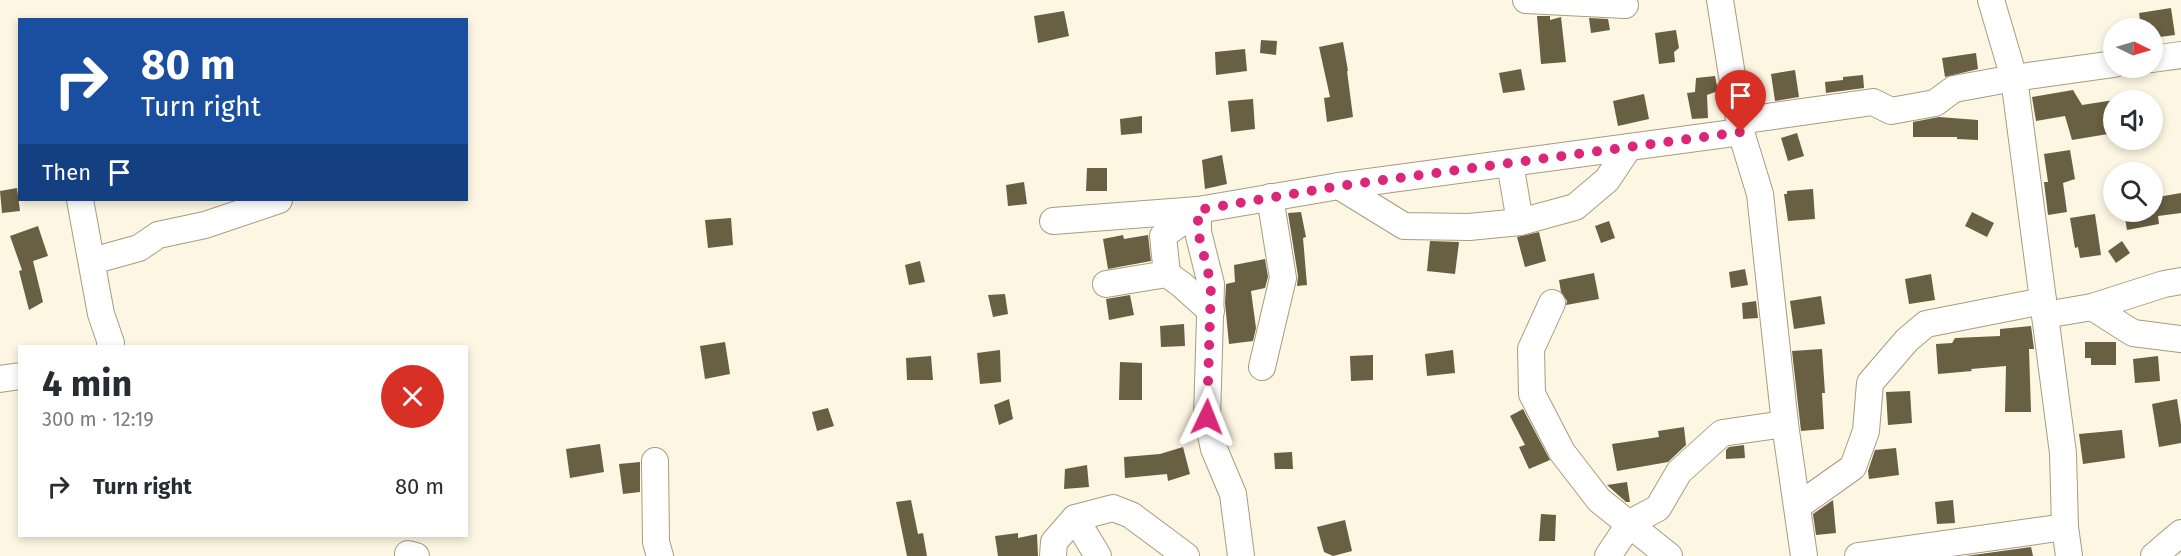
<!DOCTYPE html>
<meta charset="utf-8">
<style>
body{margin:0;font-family:"Fira Sans",sans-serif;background:#f2f2f3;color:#2b2b33;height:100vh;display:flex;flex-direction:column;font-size:22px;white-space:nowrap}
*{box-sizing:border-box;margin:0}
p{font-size:20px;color:#7c7c81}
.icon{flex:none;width:33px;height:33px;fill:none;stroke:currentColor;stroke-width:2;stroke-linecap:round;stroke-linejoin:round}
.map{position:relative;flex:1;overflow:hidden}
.sheet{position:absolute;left:18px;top:345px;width:450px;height:192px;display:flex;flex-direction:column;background:#fff;border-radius:0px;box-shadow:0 3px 9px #0003}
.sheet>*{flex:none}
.banner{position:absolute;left:18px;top:18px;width:450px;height:183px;border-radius:0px;box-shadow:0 3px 9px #0003;background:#1a4fa0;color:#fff;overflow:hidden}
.needle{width:39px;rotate:95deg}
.fabs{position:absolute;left:2103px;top:18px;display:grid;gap:12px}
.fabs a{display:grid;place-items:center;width:60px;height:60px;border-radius:50%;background:#fff;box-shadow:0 3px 9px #0003;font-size:30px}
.pin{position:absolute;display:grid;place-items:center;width:51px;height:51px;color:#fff;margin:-62px -26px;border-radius:50% 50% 50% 0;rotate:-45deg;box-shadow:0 0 6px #0007}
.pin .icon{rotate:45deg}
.me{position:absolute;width:66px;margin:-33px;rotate:2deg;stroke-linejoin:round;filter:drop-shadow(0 0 4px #0008)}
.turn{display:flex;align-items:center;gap:21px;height:126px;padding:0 24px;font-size:27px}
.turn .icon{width:78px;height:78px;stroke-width:2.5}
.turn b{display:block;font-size:42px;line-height:51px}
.then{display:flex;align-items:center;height:57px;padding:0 24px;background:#0003;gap:12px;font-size:22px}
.round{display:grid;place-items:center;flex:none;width:63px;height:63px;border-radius:32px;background:#f2f2f3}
.summary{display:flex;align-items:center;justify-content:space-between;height:102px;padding:0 24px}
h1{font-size:36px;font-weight:700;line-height:45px}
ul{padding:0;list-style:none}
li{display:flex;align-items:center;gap:18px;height:78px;padding:0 24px}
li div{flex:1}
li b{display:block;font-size:22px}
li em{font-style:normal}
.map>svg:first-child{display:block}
</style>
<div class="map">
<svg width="2181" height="556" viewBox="0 0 2181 556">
<rect width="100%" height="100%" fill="#fdf6e2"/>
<!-- building -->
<g fill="#695f42">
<path d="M2171 8 2175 35 2152 38V28H2141L2139 13Z"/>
<path d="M1064 11 1069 36 1038 43 1034 16Z"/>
<path d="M1537 16H1550V20L1561 17 1566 62 1541 64Z"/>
<path d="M1589 18 1608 19 1610 30 1591 33Z"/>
<path d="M1676 30 1679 48 1674 52 1675 62 1659 64 1655 33Z"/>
<path d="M1261 40 1277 41 1276 55 1260 53Z"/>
<path d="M1343 42 1348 71H1347L1353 117 1327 122 1324 98 1330 97 1319 47Z"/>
<path d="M1245 49 1247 71 1216 75 1215 52Z"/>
<path d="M1976 53 1978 69 1945 77 1942 58Z"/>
<path d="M1521 69 1525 90 1503 93 1499 73Z"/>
<path d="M1795 70 1799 97 1775 101 1771 74Z"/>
<path d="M1863 75 1864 88 1826 93 1825 82 1843 80V77Z"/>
<path d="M1715 76 1718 91 1707 95 1708 118 1692 119 1687 93 1695 92 1696 78Z"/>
<path d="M2073 90 2082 105 2114 100V133L2072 140 2065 116 2036 121 2032 97Z"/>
<path d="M1644 94 1649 119 1618 126 1613 101Z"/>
<path d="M1253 99 1255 129 1231 132 1228 101Z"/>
<path d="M1142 116V133L1121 135 1120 119Z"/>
<path d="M1939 117 1978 120V140L1957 139V137H1913V122Z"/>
<path d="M1797 133 1804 156 1788 161 1781 138Z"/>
<path d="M2070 150 2075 179 2063 183 2067 212 2048 215 2044 182H2048L2044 154Z"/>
<path d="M1222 155 1227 184 1205 189 1202 160Z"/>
<path d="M1087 168H1107V191H1086Z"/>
<path d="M1024 182 1027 204 1008 206 1006 185Z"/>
<path d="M17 188 20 211 2 213 0 191Z"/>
<path d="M1813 189 1815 219 1788 221 1784 194H1787V191Z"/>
<path d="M2181 193V213L2158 216 2159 224 2127 230 2124 212H2152V198Z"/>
<path d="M1301 212 1306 237 1303 238 1307 285 1297 286 1298 276 1288 213Z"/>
<path d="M1972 212 1994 223 1987 237 1965 226Z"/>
<path d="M2095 214 2101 255 2080 258 2078 247 2075 248 2070 218Z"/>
<path d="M731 218 733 245 708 248 705 220Z"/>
<path d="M1609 221 1615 238 1601 243 1595 226Z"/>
<path d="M38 226 48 256 33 261 43 302 29 310 19 271 22 270 10 236Z"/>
<path d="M1539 232 1546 261 1525 267 1517 237Z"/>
<path d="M1123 235 1124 239 1148 235 1151 261 1108 269 1103 239Z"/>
<path d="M1430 241 1459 242 1455 274 1427 271Z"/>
<path d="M2122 241 2130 253 2116 263 2108 251Z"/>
<path d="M1265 259 1268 277 1265 288 1251 291 1256 328 1253 341 1229 344 1225 303 1226 284 1235 282 1234 265Z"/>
<path d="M920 261 925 282 909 285 905 265Z"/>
<path d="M1745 269 1748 285 1731 288 1729 272Z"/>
<path d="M1594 273 1599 299 1566 305 1567 301 1561 292 1559 280Z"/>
<path d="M1931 274 1935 300 1909 304 1905 279Z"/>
<path d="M1005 294 1008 314 993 317 988 295Z"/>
<path d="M1130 295 1134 315 1109 320 1106 299Z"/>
<path d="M1821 296 1825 324 1794 329 1790 301Z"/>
<path d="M1756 301 1758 318 1743 319 1742 303Z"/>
<path d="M1184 324 1185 346 1161 347 1160 326Z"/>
<path d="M2031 326 2034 349H2029L2031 412H2005L2006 366 1971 369 1972 371 1938 374 1936 344 1952 343 1955 338 2000 336V329Z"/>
<path d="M725 342 730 374 705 379 700 346Z"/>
<path d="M2085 342H2116V365H2091V358H2085Z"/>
<path d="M1822 349 1825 393H1822L1824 429 1801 431 1792 351Z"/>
<path d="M1000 350 1001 382 980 384 977 353Z"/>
<path d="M1453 350 1455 373 1427 376 1425 354Z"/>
<path d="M1373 355V380L1351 381 1350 356Z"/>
<path d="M931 356 933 380H907L906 358Z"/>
<path d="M2158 356 2160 381 2135 383 2133 359Z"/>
<path d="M1120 362 1142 363V400H1119Z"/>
<path d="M1910 391 1912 423 1888 425 1886 392Z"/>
<path d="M1009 399 1013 419 999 425 994 405Z"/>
<path d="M2177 399 2181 425V443L2159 447 2152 404Z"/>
<path d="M828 408 834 426 817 431 812 412Z"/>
<path d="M1523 409 1550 460 1529 469 1519 447 1525 445 1510 416Z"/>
<path d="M1684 427 1686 445 1668 462 1617 471 1612 444 1659 437 1658 431Z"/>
<path d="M2122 430 2125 458 2083 464 2079 434Z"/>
<path d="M600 444 604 472 570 478 566 449Z"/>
<path d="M1744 445 1745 458 1726 459V450L1729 447Z"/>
<path d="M1183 447 1190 474 1168 481 1167 474 1125 478 1124 457 1160 454Z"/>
<path d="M1896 448 1899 475 1869 479 1868 471 1875 450Z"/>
<path d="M1292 452 1293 469H1275L1274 453Z"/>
<path d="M640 462V492L623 494 619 464Z"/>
<path d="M1087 465 1089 487 1064 489 1065 469Z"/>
<path d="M1627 482 1630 502H1626L1607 485Z"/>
<path d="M911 500 918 534 923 533 927 556H907L896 502Z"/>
<path d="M1833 500 1836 533 1816 535 1813 514Z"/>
<path d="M1953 500 1955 523 1937 524 1935 502Z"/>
<path d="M1541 514 1556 515 1555 541H1539Z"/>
<path d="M1345 520 1352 551 1333 556 1324 552 1317 527Z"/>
<path d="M1018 533V538L1037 534 1038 556H998L995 536Z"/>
<path d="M2031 547 2033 556H1966Z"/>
</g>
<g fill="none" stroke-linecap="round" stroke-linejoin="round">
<!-- minor casing -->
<g stroke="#a89c7d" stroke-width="28">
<g id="minor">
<path d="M1526 0 1625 5"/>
<path d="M1720 0 1741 132 1760 194 1785 424 1804 556"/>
<path d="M1991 0 2014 78 2063 453 2065 527 2069 556"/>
<path d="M2152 59 2181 55"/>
<path d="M1739 121 1873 102 1891 111 1935 103 1954 89 2014 78 2114 64"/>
<path d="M1510 163 1520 222"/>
<path d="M1339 186 1404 226 1469 227 1520 222 1575 207 1607 180 1629 147"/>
<path d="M80 200 101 314 111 343 110 346"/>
<path d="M1198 210V232L1211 284 1207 417 1214 449 1233 494 1241 556"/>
<path d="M1053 221 1198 210 1339 186 1741 132"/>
<path d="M92 261 139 248 158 235 205 225 279 200"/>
<path d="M1167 274 1163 236 1197 210"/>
<path d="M1106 284 1167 274 1182 285 1211 311"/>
<path d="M1552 303 1531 349 1532 394 1562 452 1599 500 1669 556"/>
<path d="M2092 307 2133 333 2181 339"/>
<path d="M2045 315 2092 307 2164 284 2181 281"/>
<path d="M1262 367 1283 278 1270 197"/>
<path d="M0 379 20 376"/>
<path d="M655 461 656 542 660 556"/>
<path d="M1798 506 1853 467 1866 431 1870 383 1907 340 1926 324 2043 301"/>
<path d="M1075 518 1098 556"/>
<path d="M408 554 416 556"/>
<path d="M1053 556 1054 542 1075 518 1113 508 1131 515 1186 556"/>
<path d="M1608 556 1630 523 1658 508 1679 472 1722 433 1785 424"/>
<path d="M1858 556 2065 527"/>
<path d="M2154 556 2181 533"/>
</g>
</g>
<!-- minor -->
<use href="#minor" stroke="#fff" stroke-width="26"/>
</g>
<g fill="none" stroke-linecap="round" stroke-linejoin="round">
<!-- route -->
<path stroke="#db2777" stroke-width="10" stroke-dasharray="0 18" d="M1207 417 1211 284 1198 232V210L1339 186 1741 132"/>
</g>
</svg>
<div class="fabs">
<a><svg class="needle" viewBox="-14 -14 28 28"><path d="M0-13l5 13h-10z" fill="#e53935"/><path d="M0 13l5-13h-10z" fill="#7c7c81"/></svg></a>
<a><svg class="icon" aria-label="sound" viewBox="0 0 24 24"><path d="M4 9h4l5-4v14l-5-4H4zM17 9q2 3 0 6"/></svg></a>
<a><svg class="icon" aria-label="search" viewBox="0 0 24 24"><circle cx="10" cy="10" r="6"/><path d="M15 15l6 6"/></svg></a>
</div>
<div class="pin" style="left:1741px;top:132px;background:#d93025"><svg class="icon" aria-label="arrive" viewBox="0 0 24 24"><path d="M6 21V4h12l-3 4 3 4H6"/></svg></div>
<svg class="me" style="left:1207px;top:417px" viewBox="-20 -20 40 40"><path d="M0-17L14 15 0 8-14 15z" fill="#db2777" stroke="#fff" stroke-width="4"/></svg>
<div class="banner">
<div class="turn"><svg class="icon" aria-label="right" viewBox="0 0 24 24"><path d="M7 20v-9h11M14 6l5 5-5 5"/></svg><div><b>80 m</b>Turn right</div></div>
<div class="then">Then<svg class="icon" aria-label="arrive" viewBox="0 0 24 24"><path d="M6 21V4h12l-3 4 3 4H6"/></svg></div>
</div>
<section class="sheet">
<div class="summary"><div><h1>4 min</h1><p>300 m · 12:19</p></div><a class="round" style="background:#d93025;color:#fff"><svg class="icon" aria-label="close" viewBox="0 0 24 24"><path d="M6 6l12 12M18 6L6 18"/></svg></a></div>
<ul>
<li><svg class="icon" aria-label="right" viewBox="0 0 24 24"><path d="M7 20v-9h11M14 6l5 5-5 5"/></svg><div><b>Turn right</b></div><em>80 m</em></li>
</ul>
</section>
</div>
